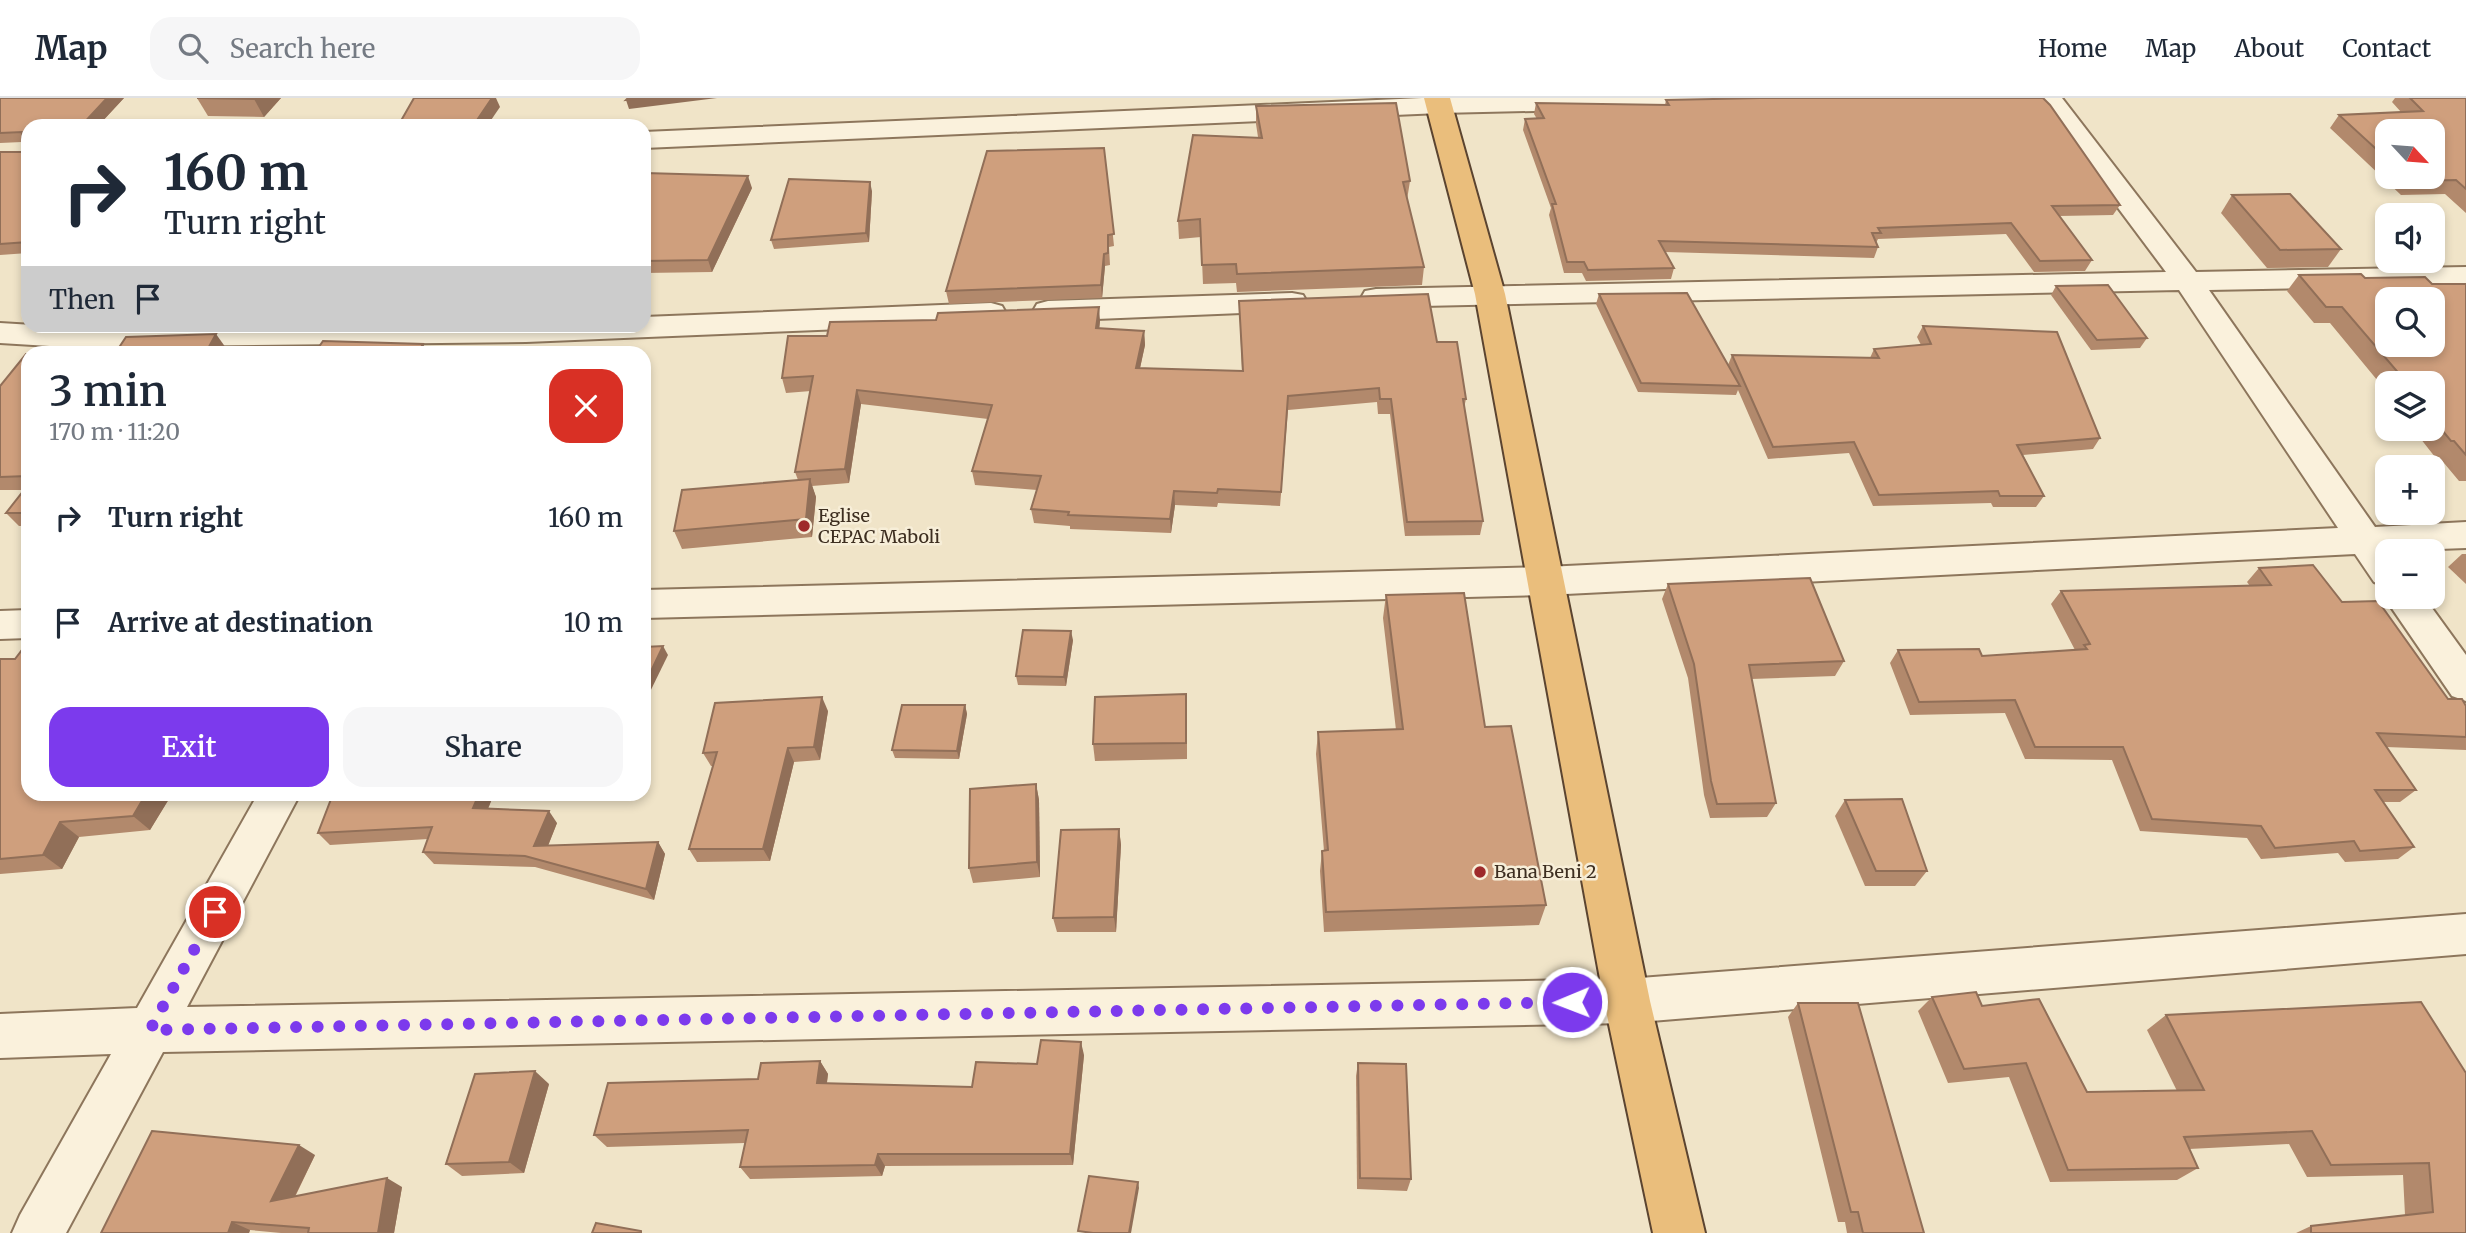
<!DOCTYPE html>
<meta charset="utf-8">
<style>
body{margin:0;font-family:Merriweather,serif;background:#f6f6f7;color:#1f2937;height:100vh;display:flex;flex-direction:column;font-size:26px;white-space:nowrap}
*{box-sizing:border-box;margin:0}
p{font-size:23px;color:#747a83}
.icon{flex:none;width:38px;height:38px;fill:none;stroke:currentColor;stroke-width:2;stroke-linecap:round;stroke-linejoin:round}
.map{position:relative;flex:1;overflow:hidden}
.panel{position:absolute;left:21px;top:248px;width:630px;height:455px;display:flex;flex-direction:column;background:#fff;border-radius:21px;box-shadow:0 4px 10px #0003}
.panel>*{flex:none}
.top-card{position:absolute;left:21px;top:21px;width:630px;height:214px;border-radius:21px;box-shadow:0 4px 10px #0003;background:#fff;color:#1f2937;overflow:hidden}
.needle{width:46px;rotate:116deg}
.tools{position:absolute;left:2375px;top:21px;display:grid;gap:14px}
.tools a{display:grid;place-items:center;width:70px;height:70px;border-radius:14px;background:#fff;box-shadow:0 4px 10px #0003;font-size:35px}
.pin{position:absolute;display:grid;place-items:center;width:60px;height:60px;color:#fff;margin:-30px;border:4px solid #fff;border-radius:50%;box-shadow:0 2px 7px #0007}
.me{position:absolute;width:77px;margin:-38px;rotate:269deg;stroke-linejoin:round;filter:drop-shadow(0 0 5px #0008)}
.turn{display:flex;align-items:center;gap:24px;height:147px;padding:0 28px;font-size:32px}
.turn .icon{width:91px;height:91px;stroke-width:2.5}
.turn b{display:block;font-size:49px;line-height:60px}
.then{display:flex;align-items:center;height:66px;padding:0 28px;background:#0003;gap:14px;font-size:26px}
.round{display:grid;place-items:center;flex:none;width:74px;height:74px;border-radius:21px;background:#f6f6f7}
.head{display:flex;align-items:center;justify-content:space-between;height:119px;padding:0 28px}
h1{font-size:42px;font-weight:600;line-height:52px}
.button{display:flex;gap:14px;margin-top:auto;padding:14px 28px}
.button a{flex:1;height:80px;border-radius:21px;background:#7c3aed;color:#fff;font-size:28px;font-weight:600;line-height:80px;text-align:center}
.button a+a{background:#f6f6f7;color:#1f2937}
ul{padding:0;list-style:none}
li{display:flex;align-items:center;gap:21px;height:105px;padding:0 28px}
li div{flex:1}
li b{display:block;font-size:26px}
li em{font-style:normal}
header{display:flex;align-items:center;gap:42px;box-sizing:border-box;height:98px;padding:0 35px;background:#fff;border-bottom:2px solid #e0e1e3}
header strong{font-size:33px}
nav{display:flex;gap:38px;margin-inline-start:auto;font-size:24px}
.search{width:490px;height:63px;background:#f6f6f7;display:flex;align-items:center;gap:18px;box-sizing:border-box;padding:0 24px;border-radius:21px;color:#747a83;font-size:26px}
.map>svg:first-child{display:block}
</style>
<header>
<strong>Map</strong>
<div class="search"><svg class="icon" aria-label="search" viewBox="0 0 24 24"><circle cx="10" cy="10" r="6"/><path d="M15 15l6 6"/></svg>Search here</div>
<nav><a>Home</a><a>Map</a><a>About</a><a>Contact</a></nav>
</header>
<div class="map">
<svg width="2466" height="1135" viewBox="0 0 2466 1135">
<rect width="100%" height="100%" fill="#f0e4c8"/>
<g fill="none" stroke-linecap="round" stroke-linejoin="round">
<!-- minor casing -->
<g stroke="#8d765c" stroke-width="4">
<g id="minor">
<path d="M1422 0H1770L1766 5 1757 8 1440 15 644 50V34Z"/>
<path d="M2036 0H2062L2196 174 2466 169V187L2209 192 2375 429 2466 424V450L2387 453V488L2374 484 2355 456 1546 497 644 520V492L1546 469 2338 430 2179 192 1376 209 1365 207 1361 200 1365 193 1376 191 2166 174Z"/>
<path d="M1292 195 1303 197 1307 204 1303 211 1292 213 1048 223 1037 220 1033 213 1037 206 1048 203Z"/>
<path d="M991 205 1002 208 1006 215 1002 222 991 225 526 244 66 249 0 245V225L66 229 644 228V219Z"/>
<path d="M2387 496V499H2424L2466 557V603L2452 598 2391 509 2386 499Z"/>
<path d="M28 512V540L0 541V513Z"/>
<path d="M258 696H300L187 909 1627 881 2466 816V856L1627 925 163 954 66 1135H12L20 1117 111 956 0 960V916L137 910Z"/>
</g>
</g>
<!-- trunk casing -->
<g stroke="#5b4430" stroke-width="4">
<path id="trunk" d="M1424 0H1450L1505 196 1650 903 1705 1135H1653L1604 903 1475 196Z"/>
</g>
<!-- minor -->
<use href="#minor" fill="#faf1dc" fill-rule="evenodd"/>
<!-- trunk -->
<use href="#trunk" fill="#eabe7c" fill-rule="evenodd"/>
</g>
<!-- wall -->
<g fill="#b2896c" fill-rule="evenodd">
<path d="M0 0H124L98 28H28V155L0 157V54H22V44L0 45Z"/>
<path d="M197 0H281L264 19 208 18Z"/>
<path d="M2395 0H2466V115L2445 96 2401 97 2330 30 2339 17 2401 14 2392 4ZM2387 33 2432 79H2387Z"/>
<path d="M1666 2 2120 107 2113 117 2059 118 2092 162 2085 173 2034 174 2006 136 1878 141 1876 145 1878 149 1874 160 1665 154 1674 170 1671 181 1586 183 1582 175H1564L1549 117 1551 110 1523 32 1525 21H1537L1534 16 1536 5 1665 7Z"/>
<path d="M1256 8 1410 83 1407 102 1424 169 1422 187 1237 194 1236 185 1203 186 1201 139 1179 141 1178 123 1258 39 1256 26Z"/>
<path d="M1104 50 1114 148 1109 149 1110 167 1105 168 1102 200 949 206 946 193Z"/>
<path d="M644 76 752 90 712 174 644 175Z"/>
<path d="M872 93 869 144 774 151 771 142Z"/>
<path d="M2232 97 2341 151 2328 169 2267 170 2221 115Z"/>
<path d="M2299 177 2365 180 2432 186H2466V383H2459L2439 359H2435L2413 331H2432V285H2387V294L2330 225H2314L2287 193Z"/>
<path d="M2056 188 2147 240 2140 250 2091 252 2051 197Z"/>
<path d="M1599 196 1728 267 1732 257 1870 260 1874 251 1921 247 1917 239 1923 228 2100 340 2093 351 2023 357 2044 398 2036 409H1993L1991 405 1873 408 1849 355 1768 361 1738 292 1736 297 1638 294 1596 206Z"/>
<path d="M1239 203 1437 244 1466 301 1464 310 1483 423 1480 437 1405 438 1390 316H1378L1377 304 1288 312 1280 408 1218 405 1217 409 1175 407 1171 435 1070 431V428L1034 425 1031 411 1037 392 975 387 972 373 988 321 861 306 849 385 812 388 816 399 812 439 682 451 674 433 798 382 795 374 811 293 786 295 782 280 827 238 1100 223 1099 230 1144 233 1145 247 1140 270 1242 273Z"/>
<path d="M28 256V428H19L6 415 24 392H0V288Z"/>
<path d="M2462 456H2466V486L2448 469Z"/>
<path d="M2259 470 2342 504 2448 601 2466 608V652L2386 649 2416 692 2400 704H2383L2414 749 2398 761 2345 764 2338 755 2261 761 2247 740 2140 733 2112 662 2025 661 2005 615 1910 617 1890 565 1898 552 1982 558 2075 552 2051 506 2061 493 2250 488 2247 484Z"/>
<path d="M1668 486 1844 563 1835 578 1751 581 1776 705 1767 719 1710 720 1704 697 1688 580 1662 501Z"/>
<path d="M1386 497 1485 629 1546 807 1539 827 1324 834 1320 773 1322 753H1324L1316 656 1318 634 1396 632 1383 520Z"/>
<path d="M1073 542 1066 588 1018 587 1016 578Z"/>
<path d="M0 561 172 696 150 732 79 739 62 771 0 776Z"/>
<path d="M965 607 967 616 959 661 895 660 892 652Z"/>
<path d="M828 613 820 662 794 664 770 763 697 764 689 751 713 668H711L703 655Z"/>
<path d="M1187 613V661L1095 663 1093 646Z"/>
<path d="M1036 686 1039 702 1040 779 973 785 969 770Z"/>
<path d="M333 696H494L488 711 557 725 548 748 658 744 665 756 654 802 535 769 434 766 423 754 428 741 330 747 318 735Z"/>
<path d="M1845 702 1927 773 1915 788H1865L1835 718Z"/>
<path d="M1119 731 1121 747 1116 834H1057L1053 820Z"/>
<path d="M1932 899 1982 908 2087 994 2177 993 2147 932 2166 917 2421 904 2466 1135H2296L2311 1128 2405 1117 2403 1077 2307 1079 2289 1046 2189 1051 2198 1070 2177 1082 2050 1084 2009 979 1948 985 1918 913Z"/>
<path d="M1798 905 1924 1135H1847L1845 1124H1838L1788 919Z"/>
<path d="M1084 957 1073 1067 885 1068 882 1078 750 1081 740 1069 745 1045 607 1049 594 1037 758 981 820 963 828 976 827 985 972 989 1037 966Z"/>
<path d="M1358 965 1411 1081 1407 1093 1357 1091 1356 978Z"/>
<path d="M549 986 524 1075 462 1078 446 1066Z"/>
<path d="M315 1057 295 1099 402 1089 394 1135H281L250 1132 249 1135H101Z"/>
</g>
<!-- shaded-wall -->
<g fill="#916f58">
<path d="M107 0H124L98 28H81Z"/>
<path d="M255 0H281L264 19 254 1Z"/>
<path d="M492 0H496L500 9 487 28H473Z"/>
<path d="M644 0H717L629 11 626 2Z"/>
<path d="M748 78 752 90 712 174 708 162Z"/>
<path d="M870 84 872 93 869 144 866 135Z"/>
<path d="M1104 156 1105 168 1102 200 1101 187Z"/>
<path d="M1099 209 1100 223 1098 244 1096 230Z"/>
<path d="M1144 233 1145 247 1137 284 1136 270Z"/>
<path d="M216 236 226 250 223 256H205Z"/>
<path d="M423 246 429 256H417Z"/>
<path d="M857 292 861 306 849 385 845 371Z"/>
<path d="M810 381 816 399 812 439 806 421Z"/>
<path d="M1174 393 1175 407 1171 435 1170 421Z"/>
<path d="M1071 533 1073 542 1066 588 1064 579Z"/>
<path d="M663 548 668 557 646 602 644 597V588Z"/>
<path d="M822 599 828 613 820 662 814 649Z"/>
<path d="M965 607 967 616 959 661 957 653Z"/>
<path d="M788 650 794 664 770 763 763 751Z"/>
<path d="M1036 686 1039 702 1040 779 1037 764Z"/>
<path d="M146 696H172L150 732 133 718Z"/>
<path d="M479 696H494L483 722 473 710Z"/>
<path d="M549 713 557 725 543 760 534 748Z"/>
<path d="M60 724 79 739 62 771 43 757Z"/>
<path d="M1119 731 1121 747 1116 834 1114 819Z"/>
<path d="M658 744 665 756 654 802 646 791Z"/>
<path d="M1081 944 1084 957 1073 1067 1070 1056Z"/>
<path d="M820 963 828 976 825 997 817 985Z"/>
<path d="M535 973 549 986 524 1075 509 1064Z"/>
<path d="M299 1047 315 1057 288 1112 271 1103Z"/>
<path d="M878 1056 885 1068 882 1078 875 1067Z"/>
<path d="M387 1080 402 1089 394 1135H378Z"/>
<path d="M1138 1084 1139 1090 1131 1135H1129Z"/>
<path d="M232 1124 250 1132 249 1135H228Z"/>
</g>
<!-- building -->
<g fill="#cf9f7d" stroke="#916f58" stroke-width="2" fill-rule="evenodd">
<path d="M0 0H107L81 28H28V144L0 146V54H22V34L0 35Z"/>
<path d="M197 0H255L254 1Z"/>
<path d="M414 0H492L473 28H398Z"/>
<path d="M628 0H644L626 2Z"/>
<path d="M1760 0H2043L2050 7 2120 107 2052 108 2092 162 2040 163 2011 125 1878 130 1881 135H1872L1878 149 1659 143 1674 170 1588 172 1584 164H1567L1552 106H1556L1525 21 1544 20 1536 5 1669 7 1666 2Z"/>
<path d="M2410 0H2466V91L2456 82 2412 83 2407 79H2432V33H2387V61L2339 17 2423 13Z"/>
<path d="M1396 5 1410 83 1403 84 1424 169 1237 176 1236 166 1202 167 1200 121 1178 123 1193 37 1262 40 1256 8Z"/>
<path d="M1104 50 1114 136 1108 137V155L1104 156 1101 187 946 193 987 53Z"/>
<path d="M645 75 748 78 708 162 644 163Z"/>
<path d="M789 81 870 84 866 135 771 142Z"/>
<path d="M2290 96 2341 151 2280 152 2232 97Z"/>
<path d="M2361 176 2365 180 2425 179 2432 186H2466V357L2454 343H2451L2432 320V285H2407L2342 209H2326L2299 177ZM2387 201H2432V247H2387Z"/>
<path d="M2108 187 2147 240 2097 242 2056 188Z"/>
<path d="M1687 195 1740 288 1641 285 1599 196Z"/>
<path d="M1428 196 1437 244H1457L1466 301H1463L1483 423 1407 424 1391 301H1380L1379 290 1288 298 1281 394 1218 391 1217 395 1174 393 1170 421 1068 417 1069 414 1031 411 1041 378 972 373 992 307 857 292 845 371 795 374 813 278 782 280 788 238H827L830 224 936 222 938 215 1099 209 1096 230 1144 233 1136 270 1243 273 1239 203Z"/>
<path d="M1923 228 2057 234 2100 340 2017 347 2044 398H2000L1998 393 1879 397 1854 344 1773 349 1732 257 1879 260 1874 251 1931 246Z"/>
<path d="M216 236 205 256H50L116 254 126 239Z"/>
<path d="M323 243 423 246 417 256H314Z"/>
<path d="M26 256H28V378L0 379V288Z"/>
<path d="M810 381 806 421 674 433 682 392Z"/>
<path d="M28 387V415H6Z"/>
<path d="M2313 467 2342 504 2378 503 2448 601H2462L2466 608V639L2377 635 2416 692H2375L2414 749 2360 753 2354 743 2275 750 2261 728 2152 721 2123 649H2035L2015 602 1919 604 1898 552 1979 551 1982 558 2087 551 2084 547 2090 546 2061 493 2271 487 2259 470Z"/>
<path d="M1810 480 1844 563 1749 567 1776 705 1717 706 1711 683 1694 566 1668 486Z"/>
<path d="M1464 495 1485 629 1511 628 1546 807 1326 814 1322 753 1328 752 1318 634 1403 631 1386 497Z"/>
<path d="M1023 532 1071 533 1064 579 1016 578Z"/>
<path d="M28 544V696H146L133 718 60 724 43 757 0 761V561H15Z"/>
<path d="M663 548 644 588V549Z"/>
<path d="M1186 596V645L1093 646 1095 599Z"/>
<path d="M822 599 814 649 788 650 763 751H689L717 654 703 655 715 605Z"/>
<path d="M902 607H965L957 653 892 652Z"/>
<path d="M1036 686 1037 764 969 770 970 691Z"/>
<path d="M333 696H479L473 710 549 713 534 748 658 744 646 791 525 758 423 754 432 729 318 735Z"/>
<path d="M1902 701 1927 773H1876L1845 702Z"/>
<path d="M1119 731 1114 819 1053 820 1061 732Z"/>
<path d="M1976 894 1982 908 2039 901 2087 994 2204 992 2166 917 2421 904 2466 975V1135H2311V1128L2433 1114 2429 1065 2331 1067 2312 1033 2184 1039 2198 1070 2068 1072 2026 965 1964 971 1932 899Z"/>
<path d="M1798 905H1858L1924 1135H1863L1858 1114H1851Z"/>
<path d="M1041 942 1081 944 1070 1056H878L875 1067 740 1069 748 1032 594 1037 608 985 758 981 761 965 820 963 817 985 972 989 976 964 1037 966Z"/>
<path d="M1358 965 1406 966 1411 1081 1360 1080Z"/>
<path d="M535 973 509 1064 446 1066 475 976Z"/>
<path d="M152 1033 299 1047 271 1103 387 1080 378 1135H308L309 1130 232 1124 228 1135H101Z"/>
<path d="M1089 1078 1138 1084 1129 1135H1093L1078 1133Z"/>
<path d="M596 1125 641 1133V1135H592Z"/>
</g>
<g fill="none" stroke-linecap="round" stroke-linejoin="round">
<!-- route -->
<path stroke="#7c3aed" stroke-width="12" stroke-dasharray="0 21.6" d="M215 814 150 932 1572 904"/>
</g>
<!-- markers -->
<g fill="#9e2a2b" stroke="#f7eed8" stroke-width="2.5">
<circle cx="804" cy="428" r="7"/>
<circle cx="1480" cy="774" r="7"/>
</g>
<g text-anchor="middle" stroke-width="5" stroke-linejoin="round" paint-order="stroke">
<!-- poi labels -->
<g font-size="18" fill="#3d2e20" stroke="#f7eed8" text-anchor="start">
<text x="818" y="424">Eglise<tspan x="818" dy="21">CEPAC Maboli</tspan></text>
<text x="1494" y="780">Bana Beni 2</text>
</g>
</g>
</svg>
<div class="tools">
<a><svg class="needle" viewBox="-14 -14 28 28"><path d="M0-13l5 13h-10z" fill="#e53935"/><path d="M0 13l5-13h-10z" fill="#747a83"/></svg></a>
<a><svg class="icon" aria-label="sound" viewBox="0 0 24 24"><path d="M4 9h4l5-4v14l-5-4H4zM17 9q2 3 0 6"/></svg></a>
<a><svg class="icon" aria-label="search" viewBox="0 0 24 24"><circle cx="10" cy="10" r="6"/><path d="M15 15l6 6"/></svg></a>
<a><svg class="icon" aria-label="layers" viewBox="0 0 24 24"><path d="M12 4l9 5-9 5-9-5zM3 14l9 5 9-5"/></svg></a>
<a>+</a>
<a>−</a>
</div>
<div class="pin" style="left:215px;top:814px;background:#d93025"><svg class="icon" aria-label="arrive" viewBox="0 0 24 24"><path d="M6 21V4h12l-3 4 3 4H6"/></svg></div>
<svg class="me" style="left:1572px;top:904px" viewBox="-20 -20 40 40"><circle r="17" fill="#7c3aed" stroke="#fff" stroke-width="3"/><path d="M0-11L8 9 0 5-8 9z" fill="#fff"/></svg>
<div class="top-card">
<div class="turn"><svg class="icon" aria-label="right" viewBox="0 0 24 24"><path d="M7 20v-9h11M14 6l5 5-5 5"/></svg><div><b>160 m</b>Turn right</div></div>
<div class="then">Then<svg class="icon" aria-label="arrive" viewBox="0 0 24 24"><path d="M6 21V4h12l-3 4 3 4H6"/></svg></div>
</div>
<section class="panel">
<div class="head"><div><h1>3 min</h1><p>170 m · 11:20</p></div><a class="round" style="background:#d93025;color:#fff"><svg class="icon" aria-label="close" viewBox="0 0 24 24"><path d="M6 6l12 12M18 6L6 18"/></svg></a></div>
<ul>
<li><svg class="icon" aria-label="right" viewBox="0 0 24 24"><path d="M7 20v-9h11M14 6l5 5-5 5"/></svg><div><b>Turn right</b></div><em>160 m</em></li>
<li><svg class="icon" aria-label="arrive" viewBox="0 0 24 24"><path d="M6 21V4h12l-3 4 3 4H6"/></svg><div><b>Arrive at destination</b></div><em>10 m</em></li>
</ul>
<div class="button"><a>Exit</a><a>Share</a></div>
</section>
</div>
